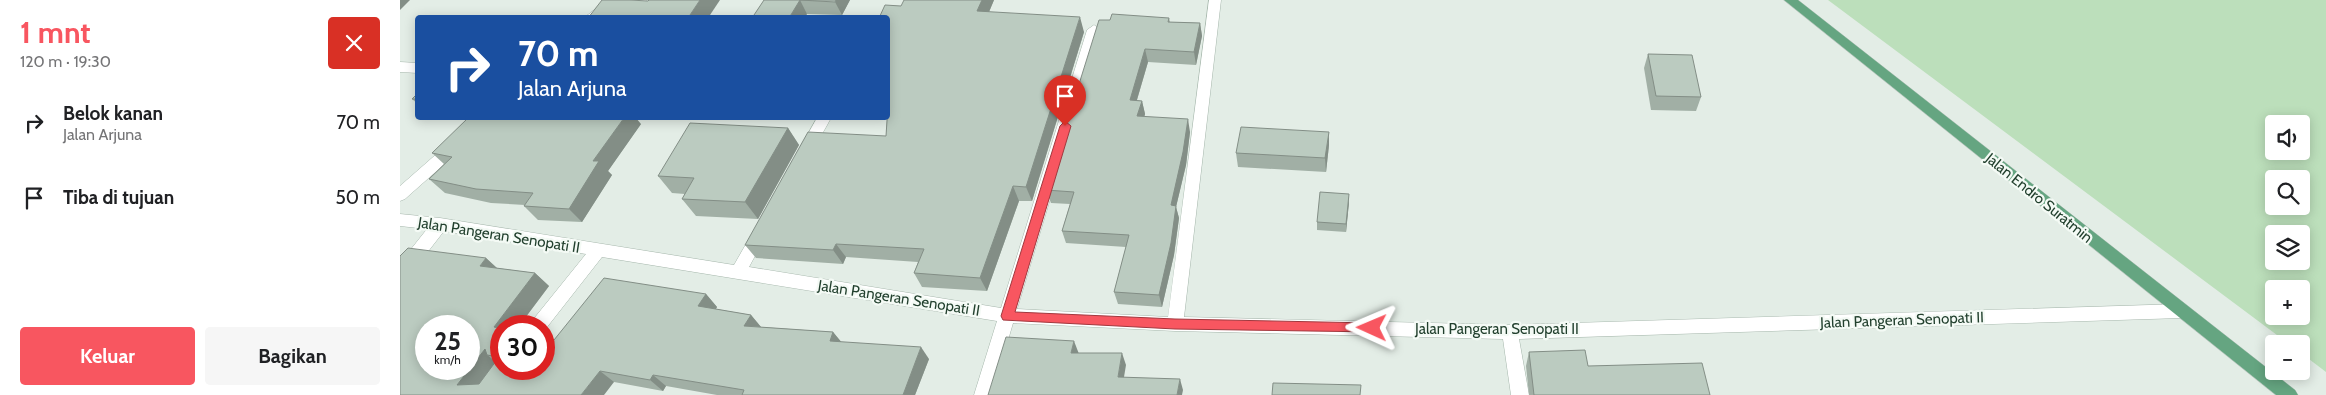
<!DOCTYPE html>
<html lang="id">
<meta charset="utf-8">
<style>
body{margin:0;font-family:Cabin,sans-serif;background:#f6f6f6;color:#202124;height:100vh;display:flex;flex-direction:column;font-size:19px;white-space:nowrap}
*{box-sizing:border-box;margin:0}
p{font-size:16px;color:#757577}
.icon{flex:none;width:28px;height:28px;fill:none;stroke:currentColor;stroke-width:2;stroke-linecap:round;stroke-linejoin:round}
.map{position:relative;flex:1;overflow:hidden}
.panel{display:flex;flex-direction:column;background:#fff;width:400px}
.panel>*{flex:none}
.hud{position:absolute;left:15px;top:15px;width:475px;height:105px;border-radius:5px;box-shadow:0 2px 12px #0003;background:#1a4fa0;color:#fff;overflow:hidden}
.fabs{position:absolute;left:1865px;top:115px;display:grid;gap:10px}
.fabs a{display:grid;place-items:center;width:45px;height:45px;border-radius:5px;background:#fff;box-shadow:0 2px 12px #0003;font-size:25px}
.speed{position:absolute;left:15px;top:315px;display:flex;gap:10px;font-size:25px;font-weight:700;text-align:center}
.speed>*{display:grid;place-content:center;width:65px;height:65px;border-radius:50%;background:#fff;box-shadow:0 2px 12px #0003;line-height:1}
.speed small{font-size:12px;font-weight:400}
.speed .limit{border:8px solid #d22;background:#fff;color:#111}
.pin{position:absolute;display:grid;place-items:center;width:42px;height:42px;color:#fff;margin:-51px -21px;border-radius:50% 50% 50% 0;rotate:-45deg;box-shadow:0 0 5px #0007}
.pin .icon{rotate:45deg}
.me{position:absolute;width:55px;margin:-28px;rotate:271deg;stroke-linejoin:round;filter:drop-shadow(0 0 4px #0008)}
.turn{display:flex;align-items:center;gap:18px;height:105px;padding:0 20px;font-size:22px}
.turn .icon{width:65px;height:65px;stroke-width:2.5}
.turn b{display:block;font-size:35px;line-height:42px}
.round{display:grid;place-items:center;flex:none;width:52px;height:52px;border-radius:5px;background:#f6f6f6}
.summary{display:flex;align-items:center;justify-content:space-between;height:85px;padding:0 20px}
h1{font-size:30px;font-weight:700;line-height:38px;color:#f85660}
.primary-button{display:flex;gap:10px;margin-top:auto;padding:10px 20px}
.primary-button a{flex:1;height:58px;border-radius:5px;background:#f85660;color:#fff;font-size:20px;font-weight:700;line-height:58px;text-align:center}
.primary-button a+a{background:#f6f6f6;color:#202124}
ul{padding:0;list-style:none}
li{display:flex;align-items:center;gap:15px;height:75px;padding:0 20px}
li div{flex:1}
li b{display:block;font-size:19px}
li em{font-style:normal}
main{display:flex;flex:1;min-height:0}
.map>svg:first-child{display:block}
</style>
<main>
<section class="panel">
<div class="summary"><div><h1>1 mnt</h1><p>120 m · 19:30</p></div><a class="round" style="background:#d93025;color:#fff"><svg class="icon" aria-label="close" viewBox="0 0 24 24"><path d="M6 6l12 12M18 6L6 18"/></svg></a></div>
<ul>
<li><svg class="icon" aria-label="right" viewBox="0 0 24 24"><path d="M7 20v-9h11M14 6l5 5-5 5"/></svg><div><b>Belok kanan</b><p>Jalan Arjuna</p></div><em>70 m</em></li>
<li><svg class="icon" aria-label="arrive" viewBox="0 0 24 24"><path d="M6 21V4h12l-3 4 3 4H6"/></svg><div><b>Tiba di tujuan</b></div><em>50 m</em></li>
</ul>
<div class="primary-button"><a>Keluar</a><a>Bagikan</a></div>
</section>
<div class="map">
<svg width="1926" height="395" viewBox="0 0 1926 395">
<rect width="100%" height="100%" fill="#e3ede6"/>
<!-- green -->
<path fill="#bcdfbb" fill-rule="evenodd" d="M1428 0H1926V372L1901 353V344H1889ZM1874 124H1901V151H1874ZM1874 179H1901V206H1874ZM1874 234H1901V261H1874ZM1874 289H1901V316H1874Z"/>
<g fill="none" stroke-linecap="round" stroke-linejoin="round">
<!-- minor casing -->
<g stroke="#a5b6ab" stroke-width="1">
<g id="minor">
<path d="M223 0H246L245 3C225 9 204 18 184 18L199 6Z"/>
<path d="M809 0H821L784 317 1110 325 1781 304 1787 306 1789 311 1787 316 1781 318 1119 339 1129 395H1111L1103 339 775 331 613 323 592 395H574L597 321 202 257 144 331V326H130L132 321 186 254 44 231 6 280 0 282V263L27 229 0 226V214L40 218 334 265 354 230 359 228 364 230 367 234 349 267 601 308 687 30 694 25 701 30 617 309 768 317Z"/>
<path d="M0 62 18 63V73L0 72Z"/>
<path d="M417 118H431L411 154H401L399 150Z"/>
<path d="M54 142 59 143 61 147 59 151 5 199 0 201V186L49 143Z"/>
</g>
</g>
<!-- major casing -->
<g stroke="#c1cac4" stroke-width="1">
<path id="major" d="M1384 0H1398L1895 390 1898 395H1876Z"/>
</g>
<!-- minor -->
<use href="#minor" fill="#fff" fill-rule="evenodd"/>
<!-- major -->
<use href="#major" fill="#65a581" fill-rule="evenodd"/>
</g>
<!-- wall -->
<g fill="#a1afa5">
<path d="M364 0H450L442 15 407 14Z"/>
<path d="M594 0 589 12 684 32 632 201H619L587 291 522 287 514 273 518 262 446 257 443 264 356 258 345 245 486 136 488 104V18L501 6Z"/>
<path d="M769 18 770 22 800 23 802 36 796 65 748 62 737 100 742 101 745 114 744 117 790 132 786 165 776 207 779 218 774 255 762 307 718 304 714 292 726 247 666 243 662 231 670 204 651 203 646 190 710 20Z"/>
<path d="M1248 54 1301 97 1296 111 1251 110 1244 68Z"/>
<path d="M18 93V104L12 99Z"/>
<path d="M241 124 208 171 212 175 182 222 138 220 124 206 125 205 91 203 45 193 29 179 44 164 32 153Z"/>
<path d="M388 128 399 145 358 219 296 216 282 199 285 194 272 193 258 176Z"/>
<path d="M929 132V145L926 172 838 167 836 153Z"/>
<path d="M949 202 946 232 917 230V222Z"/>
<path d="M86 258 97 268 135 273 149 286 119 326H101V369L154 340 306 294 317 307 316 309 351 315 361 327 433 332 441 342 529 359 515 395H317L266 386 263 391 214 382 0 395Z"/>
<path d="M1129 352 1188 366 1310 395H1129L1126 366Z"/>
</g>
<!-- shaded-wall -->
<g fill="#838e86">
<path d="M0 0H10L0 10Z"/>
<path d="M300 0H320L308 18H288Z"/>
<path d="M400 0 407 14 405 18H389Z"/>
<path d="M436 0H450L442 15 435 2Z"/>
<path d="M582 0H594L583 26 577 11Z"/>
<path d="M680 17 684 32 632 201 626 187Z"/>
<path d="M800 23 802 36 796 65 794 52Z"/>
<path d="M745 49 748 62 733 113 730 100Z"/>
<path d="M742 101 745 114 741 129 737 116Z"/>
<path d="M224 118H236L241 124 208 171 212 175 182 222 169 209 193 161Z"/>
<path d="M788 119 790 132 786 165 776 207 779 218 774 255 762 307 759 295 771 205Z"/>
<path d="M388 128 399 145 358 219 345 202Z"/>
<path d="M929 132V145L926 172 925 158Z"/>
<path d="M613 186 619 201 587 291 580 278Z"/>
<path d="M949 194V202L946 232V224Z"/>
<path d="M436 244 446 257 443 264 433 250Z"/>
<path d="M86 258 100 271 80 266Z"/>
<path d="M135 273 149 286 119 326H101V333L94 327Z"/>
<path d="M306 294 317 307 309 319 298 306Z"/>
<path d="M351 315 361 327 344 326Z"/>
<path d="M433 332 443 344 430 341Z"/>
<path d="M674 341 679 354 671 353Z"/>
<path d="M521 347 529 359 515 395H503Z"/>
<path d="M85 349 87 355 99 364 75 395 57 385Z"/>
<path d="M722 353 726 365 722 389 718 377Z"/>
<path d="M200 371 214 382 204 395H181Z"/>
<path d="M253 375 266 386 263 391 250 380Z"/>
<path d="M780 379 783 390 782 395H777Z"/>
</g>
<!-- building -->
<g fill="#bbcbc0" stroke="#838e86" fill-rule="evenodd">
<path d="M202 0H230L248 1 249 0H300L288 18H188Z"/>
<path d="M364 0H436L435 2 400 0 389 18H352Z"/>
<path d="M504 0H582L577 11 680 17 626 187 613 186 580 278 514 273 524 249 436 244 433 250 345 245 408 132 486 136 489 90H488V18H479L485 5 501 6Z"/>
<path d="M712 14 769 18 768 22 800 23 794 52 745 49 730 100 742 101 737 116 788 119 783 152 771 205 776 206 771 243 759 295 714 292 729 235 662 231 674 192 646 190 699 20H710Z"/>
<path d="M1248 54 1292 55 1301 97 1256 96Z"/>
<path d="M18 93V99H12Z"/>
<path d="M68 118H224L193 161H199L169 209 124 206 133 193 76 189 29 179 52 157 32 153Z"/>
<path d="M290 123 388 128 345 202 282 199 294 178 258 176Z"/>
<path d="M841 127 929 132 925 158 836 153Z"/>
<path d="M920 192 949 194 946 224 917 222Z"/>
<path d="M8 248 86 258 80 266 135 273 94 327 101 329V369H144V338L154 340 204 278 306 294 298 306 351 315 344 326 433 332 430 341 521 347 503 395H342L344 390 253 375 250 380 200 371 181 395H0V256ZM26 326H69V369H26ZM85 349 87 355 99 357 79 384 57 385Z"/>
<path d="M606 337 674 341 671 353H722L718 377 780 379 777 395H781H588Z"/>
<path d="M1185 350 1188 366 1302 363 1310 395H1134L1129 352Z"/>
<path d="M873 383 961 385 960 395H872Z"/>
</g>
<!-- route -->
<path fill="#f85660" stroke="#a1383e" d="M665 121 671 126 615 312 775 319 972 323 977 325 978 328 977 332 775 329 603 320 601 316 660 126Z"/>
<g text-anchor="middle" stroke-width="4.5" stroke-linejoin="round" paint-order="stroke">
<!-- street labels -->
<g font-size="15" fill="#22402e" stroke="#f4faf5">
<text transform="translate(1639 198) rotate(39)" y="5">Jalan Endro Suratmin</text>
<text transform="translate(99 235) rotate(9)" y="5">Jalan Pangeran Senopati II</text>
<text transform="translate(499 298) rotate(9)" y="5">Jalan Pangeran Senopati II</text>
<text transform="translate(1502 320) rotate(-2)" y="5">Jalan Pangeran Senopati II</text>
<text x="1097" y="334">Jalan Pangeran Senopati II</text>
</g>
</g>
</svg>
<div class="fabs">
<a><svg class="icon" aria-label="sound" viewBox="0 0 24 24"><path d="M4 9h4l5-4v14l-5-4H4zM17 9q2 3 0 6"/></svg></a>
<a><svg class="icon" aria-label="search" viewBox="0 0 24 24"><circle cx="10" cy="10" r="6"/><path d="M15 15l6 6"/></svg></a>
<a><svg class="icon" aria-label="layers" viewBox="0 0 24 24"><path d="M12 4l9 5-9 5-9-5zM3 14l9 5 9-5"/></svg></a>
<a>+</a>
<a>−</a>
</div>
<div class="speed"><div>25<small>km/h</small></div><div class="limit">30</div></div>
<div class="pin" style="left:665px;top:126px;background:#d93025"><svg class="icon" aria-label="arrive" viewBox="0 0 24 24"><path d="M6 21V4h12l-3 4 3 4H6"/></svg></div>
<svg class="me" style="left:972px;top:328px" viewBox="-20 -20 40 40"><path d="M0-17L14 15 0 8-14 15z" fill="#f85660" stroke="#fff" stroke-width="4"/></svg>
<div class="hud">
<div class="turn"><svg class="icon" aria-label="right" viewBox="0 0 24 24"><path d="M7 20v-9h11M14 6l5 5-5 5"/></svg><div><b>70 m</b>Jalan Arjuna</div></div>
</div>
</div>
</main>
